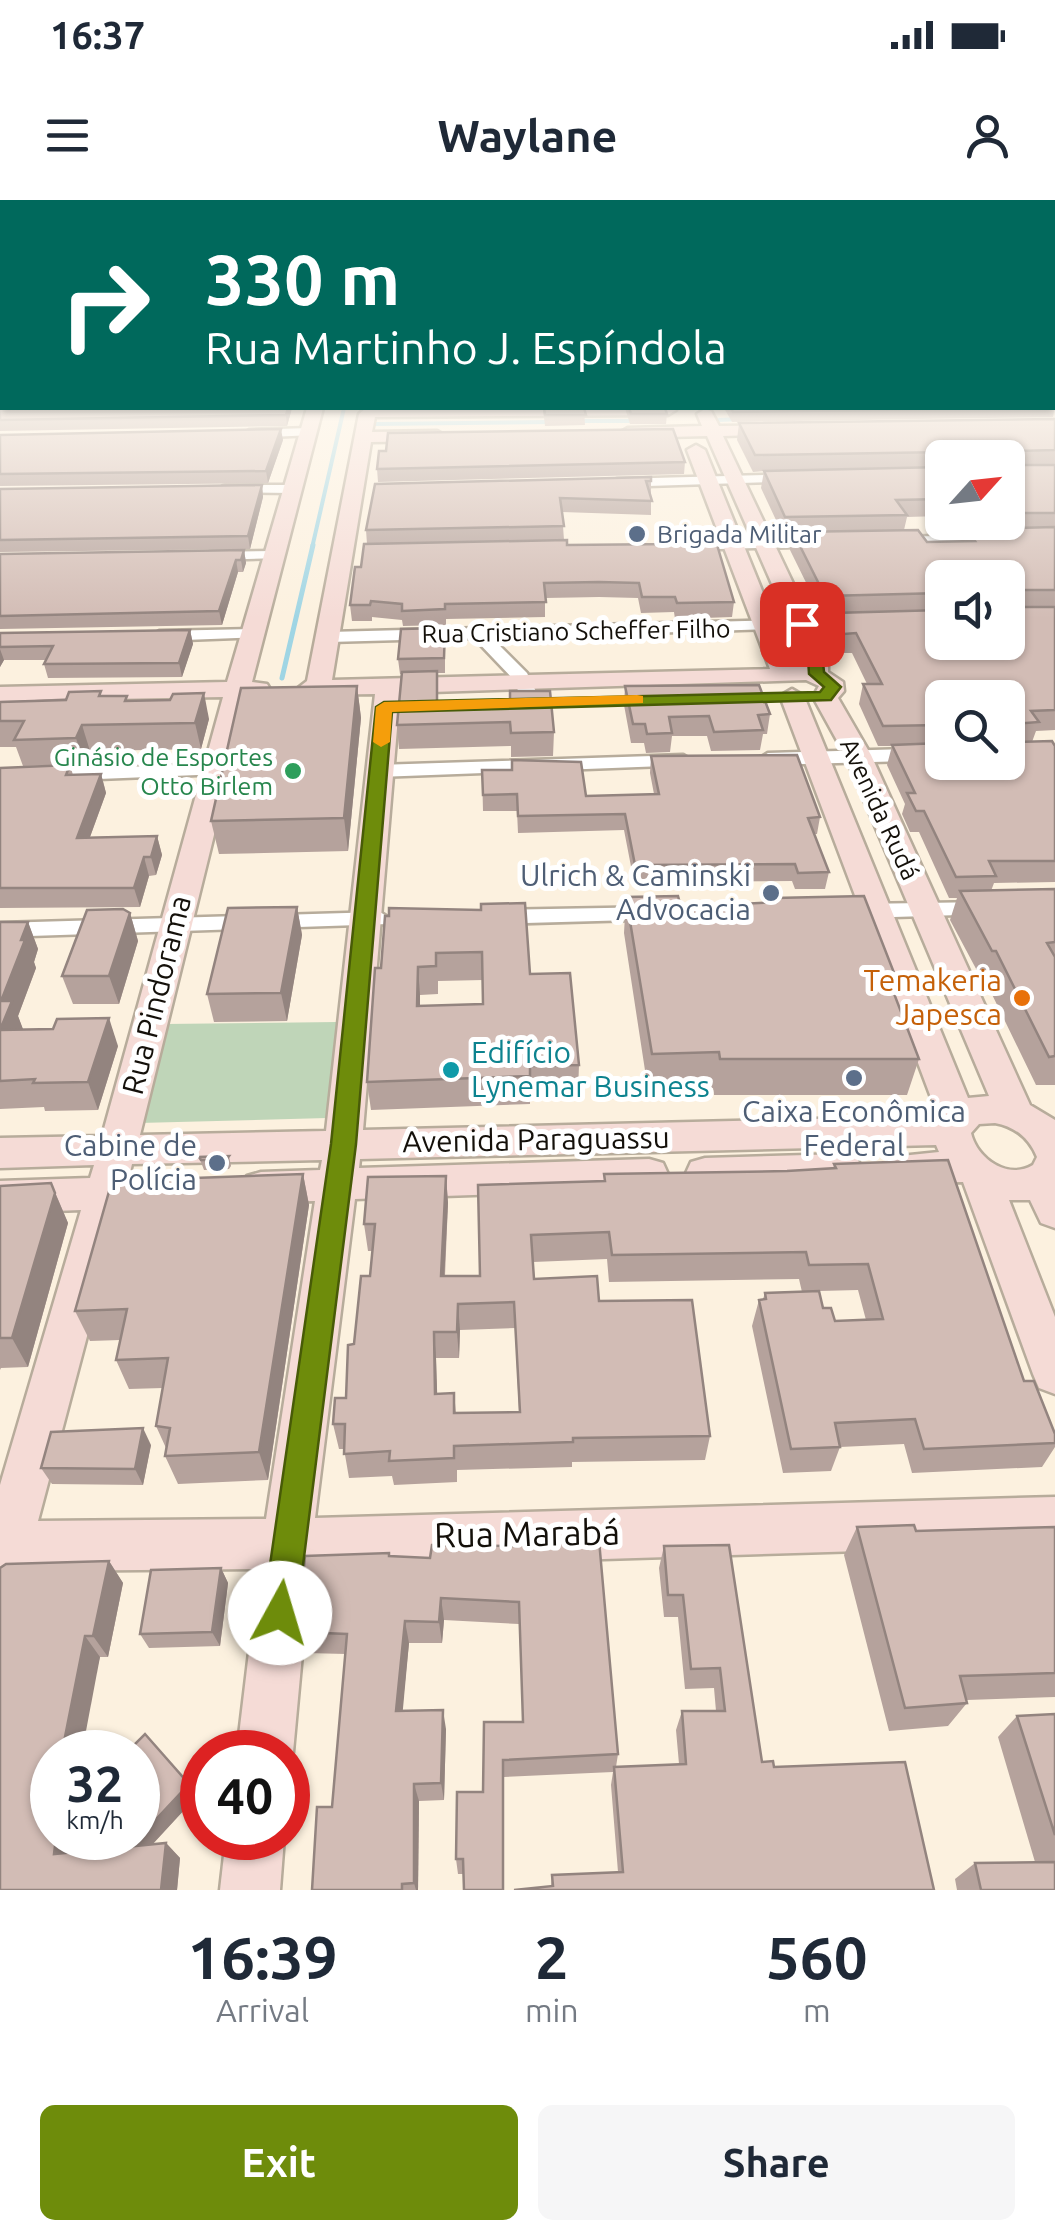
<!DOCTYPE html>
<meta charset="utf-8">
<style>
body{margin:0;font-family:Ubuntu,sans-serif;background:#f6f6f7;color:#1f2937;height:100vh;display:flex;flex-direction:column;font-size:38px;white-space:nowrap}
*{box-sizing:border-box;margin:0}
p{font-size:32px;color:#747a83}
.icon{flex:none;width:55px;height:55px;fill:none;stroke:currentColor;stroke-width:2;stroke-linecap:round;stroke-linejoin:round}
.map{position:relative;height:1690px;overflow:hidden}
.side{display:flex;flex-direction:column;background:#fff;flex:1}
.side>*{flex:none}
.hud{position:absolute;left:0px;top:0px;width:1055px;height:210px;box-shadow:0 2px 8px #0004;background:#00695c;color:#fff;overflow:hidden}
.needle{width:65px;rotate:63deg}
.tools{position:absolute;left:925px;top:240px;display:grid;gap:20px}
.tools a{display:grid;place-items:center;width:100px;height:100px;border-radius:15px;background:#fff;box-shadow:0 2px 8px #0004;font-size:50px}
.speed{position:absolute;left:30px;top:1530px;display:flex;gap:20px;font-size:50px;font-weight:700;text-align:center}
.speed>*{display:grid;place-content:center;width:130px;height:130px;border-radius:50%;background:#fff;box-shadow:0 2px 8px #0004;line-height:1}
.speed small{font-size:25px;font-weight:400}
.speed .limit{border:15px solid #d22;background:#fff;color:#111}
.pin{position:absolute;display:grid;place-items:center;width:85px;height:85px;color:#fff;margin:-42px;border-radius:20px;box-shadow:0 5px 15px #0006}
.me{position:absolute;width:110px;margin:-55px;rotate:6deg;stroke-linejoin:round;filter:drop-shadow(0 0 8px #0008)}
.turn{display:flex;align-items:center;gap:35px;height:210px;padding:0 40px;font-size:45px}
.turn .icon{width:130px;height:130px;stroke-width:2.5}
.turn b{display:block;font-size:70px;line-height:85px}
.eta{display:flex;justify-content:space-evenly;align-items:center;height:170px;text-align:center}
.eta b{font-size:60px;font-weight:700;line-height:70px}
.button{display:flex;gap:20px;margin-top:auto;padding:20px 40px}
.button a{flex:1;height:115px;border-radius:15px;background:#6e8c0b;color:#fff;font-size:40px;font-weight:700;line-height:115px;text-align:center}
.button a+a{background:#f6f6f7;color:#1f2937}
.status{display:flex;justify-content:space-between;align-items:center;height:70px;padding:0 50px;background:#fff;direction:ltr}
.status svg{height:28px;fill:currentColor}
header{display:flex;justify-content:space-between;align-items:center;height:130px;padding:0 40px;background:#fff;font-size:45px;font-weight:700}
.map>svg:first-child{display:block}
</style>
<div class="status"><b>16:37</b><svg viewBox="0 0 49 12"><path d="M0 12V9h3v3zM5 12V6h3v6zM10 12V3h3v9zM15 12V0h3v12zM26 1h20v11H26zM47 4h2v5h-2z"/></svg></div>
<header><svg class="icon" aria-label="menu" viewBox="0 0 24 24"><path d="M4 6h16M4 12h16M4 18h16"/></svg>Waylane<svg class="icon" aria-label="person" viewBox="0 0 24 24"><circle cx="12" cy="8" r="4"/><path d="M4 21q1-7 8-7t8 7"/></svg></header>
<div class="map">
<svg width="1055" height="1690" viewBox="0 0 1055 1690">
<rect width="100%" height="100%" fill="#fcf1df"/>
<!-- green -->
<path fill="#bfd5b8" d="M337 822 327 918 139 923 164 824Z"/>
<g fill="none" stroke-linecap="round" stroke-linejoin="round">
<!-- stream-far1 -->
<g stroke="#9fd5e4" stroke-width="4">
<path d="M719 220 741 219"/>
<path d="M576 221H637"/>
<path d="M372 224 552 222"/>
<path d="M312 348 344 208"/>
</g>
<!-- stream -->
<path stroke="#9fd5e4" stroke-width="5" d="M282 478 313 345"/>
<!-- street casing -->
<g stroke="#b7ac9b" stroke-width="5">
<g id="street">
<path d="M309 228 313 235 249 238 243 234 249 230Z"/>
<path d="M797 274 802 275V281L617 287 610 283 617 279Z"/>
<path d="M228 285H293L300 289 293 293 223 292V286Z"/>
<path d="M1055 333V341L895 345 888 341 895 337Z"/>
<path d="M825 339 830 340V346L685 350 678 346 685 342Z"/>
<path d="M275 351 282 355 280 358 210 360 203 356 210 352Z"/>
<path d="M863 418 871 423 869 426 492 438 527 473 541 502 532 507 523 502 513 479 474 438 329 442 321 437 329 432Z"/>
<path d="M254 429 260 431V437L159 441 151 436 159 431Z"/>
<path d="M942 548V560L768 565 758 559 768 553Z"/>
<path d="M683 555 693 561 690 565 378 577 368 571 378 565Z"/>
<path d="M215 564 225 570 222 574 0 583V571Z"/>
<path d="M985 702 996 709 993 714 860 718 849 711 860 704Z"/>
<path d="M660 707 668 709 671 714 668 719 495 724 484 717 495 710Z"/>
<path d="M380 712 391 719 388 724 0 737V723Z"/>
</g>
</g>
<!-- secondary casing -->
<g stroke="#b7ac9b" stroke-width="5">
<g id="secondary">
<path d="M1052 194 1055 195V206L1052 205Z"/>
<path d="M307 208H323L252 482 267 484 270 489 267 494 248 497 140 935 326 931 375 494 310 495 298 488 307 481 359 214 366 208 676 210 668 215 375 217 372 232 437 231 446 236 437 241 371 242 332 480 770 469 687 250 696 245 705 250 793 467 804 465V457L707 236 628 238 619 233 628 228 702 226 697 214 705 209 711 211 719 226 792 225 794 229 786 234 723 236 828 457V472L843 482 844 491 838 498 871 555 1030 905 1055 920V1028L1041 1023 1030 1000H1009L1055 1117V1194L1039 1188 1033 1174 963 982 905 983 891 979 886 968 891 957 939 952 936 945 360 959 359 968 649 959 663 963 668 974 663 985 649 989 355 999 315 1318 1055 1297V1345L310 1368 293 1552 288 1565V1552H237L259 1369 25 1371 18 1388 0 1395V1285L81 1010 0 1013V981L90 978 94 965 0 968V938L102 936 223 497 0 501V487L227 482ZM806 480 819 486 813 497 845 555 989 896 968 898 804 496 792 489 780 496 938 916 363 930 400 493ZM995 923C1016 927 1029 938 1037 957L1033 965C1008 980 977 959 971 933L979 924ZM322 960 320 970 261 972 247 976 241 987 247 998 261 1002 315 1001 266 1319 38 1321 121 1008 143 1003 149 992 143 981 129 977 132 964Z"/>
<path d="M843 954 857 958 862 969 857 980 843 984 705 988 691 984 686 973 691 962 705 958Z"/>
<path d="M226 1638H284L280 1690H220Z"/>
</g>
</g>
<!-- street -->
<use href="#street" fill="#fff" fill-rule="evenodd"/>
<!-- secondary -->
<use href="#secondary" fill="#f5dbd6" fill-rule="evenodd"/>
</g>
<!-- wall -->
<g fill="#b5a29c" fill-rule="evenodd">
<path d="M0 183 2 208H292L287 226 0 231Z"/>
<path d="M1055 207 1053 217 732 222 724 208Z"/>
<path d="M543 208H584L585 225 545 226Z"/>
<path d="M625 208H665L667 214 666 224H630Z"/>
<path d="M1055 219V530L1036 531 1032 542 1055 546V682L994 683 991 691 1055 689V885H1036L985 780H982L950 720 957 698H949L919 632H910L902 614 905 604 887 565 892 546H878L859 504 863 484H867L852 453H840L830 432 833 414 822 415 790 350 792 335H783L761 288 764 271 753 272 737 240 739 223ZM942 258H1008V322H944L950 331H965L963 341 927 342 904 330 907 317 940 316 942 321ZM942 378 1008 442H942ZM942 498 1008 562H942Z"/>
<path d="M0 235 283 240 268 283 0 286Z"/>
<path d="M685 262 684 274 378 282 377 269Z"/>
<path d="M651 281V315L562 312 564 340 367 344 366 330Z"/>
<path d="M262 285 263 297 250 349 0 352V289Z"/>
<path d="M671 339 734 402 732 417 675 419 674 412 641 413 638 398 599 397 545 398V417L446 419V425L403 426 402 420 372 417V421H352L350 405 567 345 670 344Z"/>
<path d="M244 350 246 363 243 372H238L222 425 0 429V354Z"/>
<path d="M445 428V473H437L438 502 554 532 553 556 511 557V546L399 549 397 525 401 474H400L398 459Z"/>
<path d="M190 430 193 444 182 477 48 478 44 464 46 460H4L0 467V433Z"/>
<path d="M357 486 361 518 348 651 219 654 211 621Z"/>
<path d="M625 486 770 514 767 534H763L760 550 711 551 707 536H672L670 552 646 553 644 543H631L624 505Z"/>
<path d="M103 496 209 519 201 549 90 551 84 565 23 566 16 547H0V502Z"/>
<path d="M651 556 820 617 817 634H814L829 672 825 689H795L792 681 634 682 624 630 518 633 517 611H483L482 570 586 596 654 594 650 573Z"/>
<path d="M70 565 73 575 101 574 106 593 90 637 157 636 162 655 156 675 149 676 140 707 0 708V568Z"/>
<path d="M626 697 681 707 774 702 775 698 898 783 895 795 919 859 907 895H714L713 888 648 890 624 733Z"/>
<path d="M297 707 302 735 287 821 214 822 207 794Z"/>
<path d="M389 708 530 774 579 865 578 893 530 894V904L371 910 367 882ZM483 780V804L420 806V795L438 794V781Z"/>
<path d="M130 713 138 741 119 804H73L62 776Z"/>
<path d="M0 722H28L38 749 34 762 36 768 18 816 23 830 118 846 98 910 45 911 44 907 0 909Z"/>
<path d="M229 956 231 966 229 969 204 970 199 957Z"/>
<path d="M834 964 1024 1181 1055 1234V1247L1042 1267 912 1273 904 1244 840 1247 831 1271 783 1273 752 1126 759 1100 763 1099 765 1093 802 1092 799 1079 609 1082 607 1059 533 1062 534 1079 599 1101 710 1236 705 1260 572 1262V1267L457 1270V1282L394 1285 392 1276 349 1278 344 1249H339L333 1224 346 1198 354 1144 370 1076 373 1051H368L364 1024 446 976 448 1003 445 1076H480L604 981V974L787 971 833 969ZM858 1090 866 1120 835 1121 823 1108 819 1091ZM515 1128 519 1212 456 1213 454 1193 437 1194 436 1158H459L460 1130Z"/>
<path d="M303 974 309 1005 268 1280 178 1284 165 1256 166 1248 156 1226 163 1188 129 1189 116 1160 120 1140 90 1141 75 1111Z"/>
<path d="M51 983 68 1023 28 1167 1 1168 0 1170V986Z"/>
<path d="M151 1245 143 1285 52 1284 41 1268Z"/>
<path d="M857 1327 916 1331 1055 1327V1497L967 1500V1503L948 1526 889 1531 844 1355Z"/>
<path d="M516 1346 618 1554 616 1567 679 1564 676 1530 682 1511H716L714 1488 685 1489 678 1417H664L659 1368 664 1346 762 1562 774 1567 934 1690 551 1687 552 1675 618 1672 611 1585 613 1572 504 1577V1690H464L463 1674H458L456 1659 483 1592 523 1522 519 1424 444 1420 442 1443H409L402 1511 446 1529 444 1600 419 1601 418 1690H312L332 1607 346 1454 306 1453 298 1432 390 1356 430 1358Z"/>
<path d="M109 1361 123 1383 108 1457H100L52 1638H76L74 1652 122 1647 189 1584 197 1596 152 1645 166 1643 180 1658 177 1690H0Z"/>
<path d="M221 1368 228 1383 220 1446 149 1448 140 1434Z"/>
<path d="M1055 1514V1690H957L955 1679 975 1663 1035 1662 998 1537 1017 1516Z"/>
</g>
<!-- shaded-wall -->
<g fill="#93847f">
<path d="M288 208H292L287 226 286 215Z"/>
<path d="M281 229 283 240 268 283 266 271Z"/>
<path d="M262 285 263 297 250 349 248 336Z"/>
<path d="M244 350 246 363 243 372 241 360Z"/>
<path d="M236 360 238 372 222 425 219 411Z"/>
<path d="M190 430 193 444 182 477 179 463Z"/>
<path d="M0 449 4 460 0 467Z"/>
<path d="M357 486 361 518 348 651 344 618Z"/>
<path d="M204 493 209 519 201 549 195 523Z"/>
<path d="M82 525 90 551 84 565 76 538Z"/>
<path d="M101 574 106 593 83 656 77 638Z"/>
<path d="M157 636 162 655 156 675 151 657Z"/>
<path d="M144 657 149 676 140 707 134 688Z"/>
<path d="M297 707 302 735 287 821 281 793Z"/>
<path d="M130 713 138 741 119 804 109 776Z"/>
<path d="M28 722 38 749 34 762 36 768 18 816 23 829 12 858 0 831 1 801Z"/>
<path d="M418 767 420 795V834L417 806Z"/>
<path d="M109 818 118 846 98 910 88 882Z"/>
<path d="M303 974 309 1005 268 1280 259 1252Z"/>
<path d="M446 976 448 1003 443 1102 441 1076Z"/>
<path d="M51 983 68 1023 28 1167 12 1138Z"/>
<path d="M458 1104 460 1130 459 1158 457 1132Z"/>
<path d="M434 1132 436 1158 438 1219 435 1194Z"/>
<path d="M143 1228 151 1245 143 1285 135 1269Z"/>
<path d="M109 1361 123 1383 108 1457 93 1436Z"/>
<path d="M221 1368 228 1383 220 1446 212 1432Z"/>
<path d="M441 1398 444 1420 442 1443 439 1422Z"/>
<path d="M405 1421 409 1443 401 1530 396 1511Z"/>
<path d="M85 1436 100 1457 82 1552H62Z"/>
<path d="M443 1510 446 1529 444 1600 441 1583Z"/>
<path d="M189 1584 197 1596 136 1662 126 1652Z"/>
<path d="M414 1584 419 1601 418 1690H416L414 1683Z"/>
<path d="M56 1638H76L71 1668 54 1654Z"/>
<path d="M166 1643 180 1658 177 1690H161Z"/>
</g>
<!-- building -->
<g fill="#d2bcb5" stroke="#93847f" stroke-width="2.5" fill-rule="evenodd">
<path d="M0 183H2V208H288L286 215 0 220Z"/>
<path d="M544 208H584L586 215H545Z"/>
<path d="M629 208H665L667 214H631Z"/>
<path d="M731 208H1025L733 212Z"/>
<path d="M1055 219V250L1012 251 1010 265H1055V313H1008V258H949L950 255 946 252 755 255 739 223Z"/>
<path d="M281 229 266 271 0 274V235Z"/>
<path d="M673 229 685 262 377 269 379 251H386L388 233Z"/>
<path d="M942 267V299L896 300 907 315 785 317 764 271Z"/>
<path d="M651 277V281H646L652 301 560 298 564 326 366 330 375 284Z"/>
<path d="M262 285 248 336 0 340V289Z"/>
<path d="M1055 327V390H1014L1010 394 1011 407H1055V510L1031 511 1039 522 1012 524 1011 538 1015 542 1052 541 1055 546V661H989L996 676 956 677 924 611H916L907 593H915L892 545 942 543V562H1008V498H942V525L883 526 863 484H882L856 433 844 434 833 413 942 410V442H1008V378H942V393L825 396 793 332 918 330 927 342 975 341 966 329Z"/>
<path d="M715 338 734 402 677 403 675 397H642L639 383 599 382 544 383 546 402 445 404V409L402 411V404L371 401 370 405H350L355 367H361L364 344 567 340V345L672 344 671 339Z"/>
<path d="M244 350 241 360H236L219 411 0 416V354Z"/>
<path d="M445 428 444 458 398 459 401 429Z"/>
<path d="M190 430 179 463 44 464 53 446 0 447V433Z"/>
<path d="M437 471V502L510 501V491H550L554 532 511 533 510 522 397 525 402 472Z"/>
<path d="M759 485 770 514 758 515 763 530 714 532 709 516 669 517 672 533 647 534 645 524H633L625 486Z"/>
<path d="M357 486 344 618 211 621 241 488Z"/>
<path d="M101 491 99 496H127L125 501 170 500 173 494 204 493 195 523 82 525 76 538 14 540 24 521H0V502L66 500 69 492Z"/>
<path d="M797 555 820 617 808 618 829 672 798 673 795 664 635 665 625 614 518 616 517 594 483 595 482 570H512V560L581 562 586 596 659 594 651 556Z"/>
<path d="M70 565 66 575 101 574 77 638 157 636 151 657H144L134 688H0V568Z"/>
<path d="M1055 689V742L1047 743 1055 757V856L1049 857 996 751H992L960 691Z"/>
<path d="M678 696 681 707 776 702 775 698 864 696 898 783H890L919 859H720L719 852 652 854 626 697Z"/>
<path d="M525 703 530 774 570 773 579 865 530 866V876L367 882 375 768H381L385 716H389V708L481 710V704ZM482 752 483 804 417 806 418 767 436 766V753Z"/>
<path d="M297 707 281 793 207 794 228 708Z"/>
<path d="M123 709 130 713 109 776H62L87 710Z"/>
<path d="M0 722H28L21 740H25L1 801H12L0 830Z"/>
<path d="M109 818 88 882 33 883 35 879 0 881V830L53 829 57 819Z"/>
<path d="M229 956 226 960H201L199 957Z"/>
<path d="M948 960 1024 1181H1034L1055 1234V1243L924 1249 915 1219 835 1223 840 1247 791 1249 759 1100 766 1099 765 1093 819 1091 823 1108H831L835 1121 883 1119 868 1064 809 1065 806 1052 612 1055 609 1032 531 1035 534 1079 597 1076 599 1101 692 1100 710 1236 573 1238V1242L454 1246V1258L389 1261 390 1251 344 1254 345 1224H333L335 1198H346L348 1145 354 1144 361 1076H370L375 1024H364L368 977 446 976 441 1076H480L478 985 605 981 604 974 787 971 836 968 834 964ZM514 1102 520 1212 454 1213V1193L435 1194 434 1132H457L458 1104Z"/>
<path d="M303 974 259 1252 165 1256 170 1228 156 1226 168 1158 116 1160 127 1109 75 1111 112 981Z"/>
<path d="M51 983 55 993 12 1138H0V986Z"/>
<path d="M143 1228 135 1269 41 1268 51 1232Z"/>
<path d="M914 1325 916 1331 1055 1327V1473L960 1476 967 1503 905 1508 857 1327Z"/>
<path d="M599 1340 618 1554 503 1560V1690H464L463 1659H456L457 1592H483L484 1522H523L519 1402 441 1398 439 1422 405 1421 396 1511 443 1510 441 1583 414 1584V1683L402 1684V1690H312L317 1607H332L347 1434 298 1432 305 1356 389 1353V1356L430 1358 432 1345 516 1346V1342Z"/>
<path d="M729 1345 762 1562 773 1561 774 1567 905 1562 934 1690H514L553 1686 552 1675 623 1672 614 1567 686 1564 682 1511H725L720 1468 691 1469 683 1395H668L664 1346Z"/>
<path d="M109 1361 93 1436H85L62 1552H52V1638H56L54 1654 166 1643 161 1690H0V1368L6 1364Z"/>
<path d="M221 1368 212 1432 140 1434 151 1370Z"/>
<path d="M1055 1514V1635L1017 1516Z"/>
<path d="M145 1534 189 1584 130 1647H122L115 1638H138V1552H127Z"/>
<path d="M1055 1662V1690H981L975 1663Z"/>
</g>
<!-- sky -->
<linearGradient id="sky" x2="0" y2="1"><stop stop-color="#8bc1e6"/><stop offset="0.44" stop-color="#fef9f1"/><stop offset="1" stop-color="#fef9f1" stop-opacity="0"/></linearGradient>
<rect width="1055" height="419" fill="url(#sky)"/>
<!-- route -->
<path fill="#6e8c0b" stroke="#485b07" stroke-width="2.5" d="M802 420C816 428 823 455 824 472L841 487 831 500 392 512 356 944 297 1413 292 1425 280 1430 268 1425 263 1413 331 944 376 507 384 502 820 492 824 487 809 474 808 458 794 424Z"/>
<!-- slow -->
<path fill="#f59e0b" d="M637 495 643 496V503L392 512 390 542 381 547 373 542 376 507 384 502Z"/>
<!-- markers -->
<g fill="#5c6f8a" stroke="#fff" stroke-width="4">
<circle cx="637" cy="334" r="10"/>
<circle cx="771" cy="693" r="10"/>
<circle cx="854" cy="878" r="10"/>
<circle cx="217" cy="963" r="10"/>
</g>
<circle fill="#2e9e5b" stroke="#fff" stroke-width="4" cx="293" cy="571" r="10"/>
<circle fill="#e8710a" stroke="#fff" stroke-width="4" cx="1022" cy="798" r="10"/>
<circle fill="#0f9aa8" stroke="#fff" stroke-width="4" cx="451" cy="870" r="10"/>
<g text-anchor="middle" stroke-width="10" stroke-linejoin="round" paint-order="stroke">
<!-- far-service labels -->
<g font-size="25" fill="#4e5e75" stroke="#fff" text-anchor="start">
<text x="657" y="343">Brigada Militar</text>
</g>
<!-- far-street labels -->
<g font-size="25" fill="#14100a" stroke="#fff">
<text transform="translate(576 431) rotate(-1)" y="9">Rua Cristiano Scheffer Filho</text>
<text transform="translate(880 609) rotate(65)" y="9">Avenida Rudá</text>
</g>
<!-- far-leisure labels -->
<g font-size="25" fill="#27864d" stroke="#fff" text-anchor="end">
<text x="273" y="566">Ginásio de Esportes<tspan x="273" dy="29">Otto Birlem</tspan></text>
</g>
<!-- service labels -->
<g font-size="30" fill="#4e5e75" stroke="#fff" text-anchor="end">
<text x="751" y="686">Ulrich &amp; Caminski<tspan x="751" dy="34">Advocacia</tspan></text>
<text x="854" y="922" text-anchor="middle">Caixa Econômica<tspan x="854" dy="34">Federal</tspan></text>
<text x="197" y="956">Cabine de<tspan x="197" dy="34">Polícia</tspan></text>
</g>
<!-- food labels -->
<g font-size="30" fill="#c56008" stroke="#fff" text-anchor="end">
<text x="1002" y="791">Temakeria<tspan x="1002" dy="34">Japesca</tspan></text>
</g>
<!-- street labels -->
<g font-size="30" fill="#14100a" stroke="#fff">
<text transform="translate(157 795) rotate(-76)" y="10">Rua Pindorama</text>
<text transform="translate(536 940) rotate(-1)" y="10">Avenida Paraguassu</text>
</g>
<!-- culture labels -->
<g font-size="30" fill="#0d838f" stroke="#fff" text-anchor="start">
<text x="471" y="863">Edifício<tspan x="471" dy="34">Lynemar Business</tspan></text>
</g>
<!-- near-street labels -->
<g font-size="35" fill="#14100a" stroke="#fff">
<text transform="translate(527 1334) rotate(-1)" y="12">Rua Marabá</text>
</g>
</g>
</svg>
<div class="tools">
<a><svg class="needle" viewBox="-14 -14 28 28"><path d="M0-13l5 13h-10z" fill="#e53935"/><path d="M0 13l5-13h-10z" fill="#747a83"/></svg></a>
<a><svg class="icon" aria-label="sound" viewBox="0 0 24 24"><path d="M4 9h4l5-4v14l-5-4H4zM17 9q2 3 0 6"/></svg></a>
<a><svg class="icon" aria-label="search" viewBox="0 0 24 24"><circle cx="10" cy="10" r="6"/><path d="M15 15l6 6"/></svg></a>
</div>
<div class="speed"><div>32<small>km/h</small></div><div class="limit">40</div></div>
<div class="pin" style="left:802px;top:424px;background:#d93025"><svg class="icon" aria-label="arrive" viewBox="0 0 24 24"><path d="M6 21V4h12l-3 4 3 4H6"/></svg></div>
<svg class="me" style="left:280px;top:1413px" viewBox="-20 -20 40 40"><circle r="19" fill="#fff"/><path d="M0-13L10 11 0 6-10 11z" fill="#6e8c0b"/></svg>
<div class="hud">
<div class="turn"><svg class="icon" aria-label="right" viewBox="0 0 24 24"><path d="M7 20v-9h11M14 6l5 5-5 5"/></svg><div><b>330 m</b>Rua Martinho J. Espíndola</div></div>
</div>
</div>
<section class="side">
<div class="eta">
<div><b>16:39</b><p>Arrival</p></div>
<div><b>2</b><p>min</p></div>
<div><b>560</b><p>m</p></div>
</div>
<div class="button"><a>Exit</a><a>Share</a></div>
</section>
